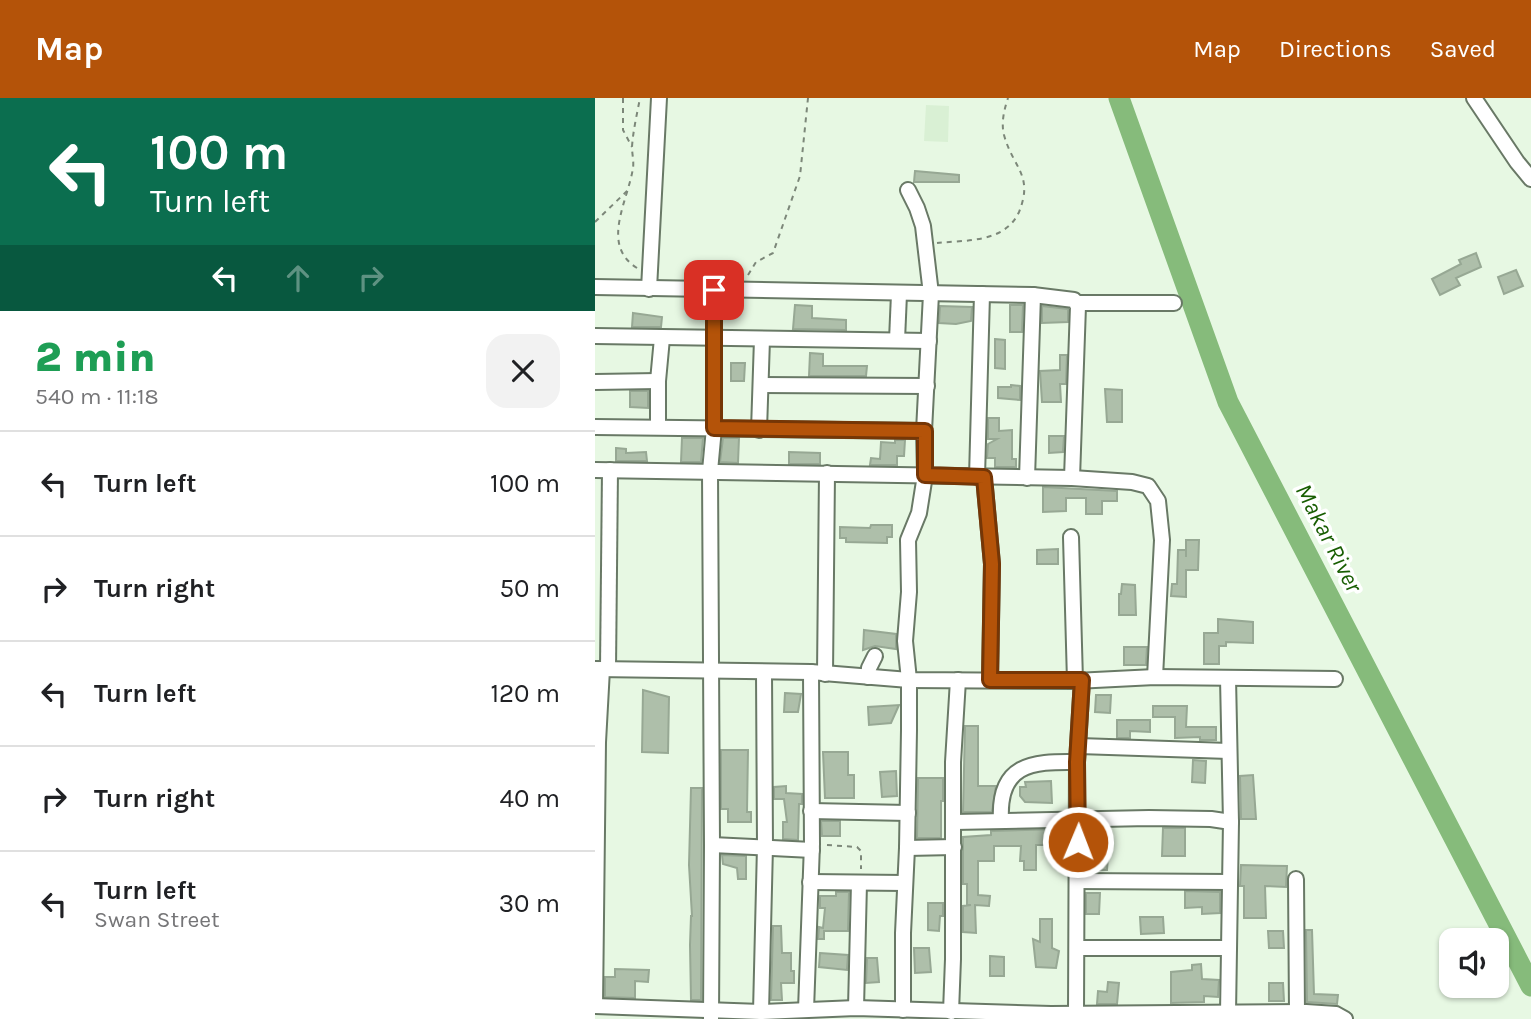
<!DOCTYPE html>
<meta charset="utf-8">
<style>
body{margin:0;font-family:Karla,sans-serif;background:#f2f2f2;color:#202124;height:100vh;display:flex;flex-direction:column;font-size:26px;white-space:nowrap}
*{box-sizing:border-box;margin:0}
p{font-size:23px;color:#757577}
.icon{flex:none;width:38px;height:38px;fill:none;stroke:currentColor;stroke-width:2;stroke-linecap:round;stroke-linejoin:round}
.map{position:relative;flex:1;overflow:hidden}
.side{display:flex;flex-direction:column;background:#fff;width:595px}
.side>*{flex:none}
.banner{background:#0b6e4f;color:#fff;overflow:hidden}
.fabs{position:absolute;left:844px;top:830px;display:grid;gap:14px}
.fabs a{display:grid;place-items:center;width:70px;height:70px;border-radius:14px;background:#fff;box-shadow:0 2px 5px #0004;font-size:35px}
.pin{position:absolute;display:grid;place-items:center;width:60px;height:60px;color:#fff;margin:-30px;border-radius:14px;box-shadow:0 4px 10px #0006}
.me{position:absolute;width:77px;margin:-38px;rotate:1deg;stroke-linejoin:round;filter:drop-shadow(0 0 5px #0008)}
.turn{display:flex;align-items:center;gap:24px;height:147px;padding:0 35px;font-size:32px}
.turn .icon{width:91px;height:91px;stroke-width:2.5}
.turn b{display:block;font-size:49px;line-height:60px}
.lanes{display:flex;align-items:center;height:66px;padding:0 35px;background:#0003;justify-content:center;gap:35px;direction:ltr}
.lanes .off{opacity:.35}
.round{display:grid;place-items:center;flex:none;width:74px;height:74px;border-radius:21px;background:#f2f2f2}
.head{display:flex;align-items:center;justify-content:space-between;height:119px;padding:0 35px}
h1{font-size:42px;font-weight:800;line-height:52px;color:#1e9e55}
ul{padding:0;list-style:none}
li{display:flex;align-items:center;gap:21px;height:105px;padding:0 35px;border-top:2px solid #e0e0e0}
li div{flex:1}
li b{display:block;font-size:26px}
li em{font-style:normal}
header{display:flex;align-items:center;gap:42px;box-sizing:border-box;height:98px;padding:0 35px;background:#b45309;color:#fff}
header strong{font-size:33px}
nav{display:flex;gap:38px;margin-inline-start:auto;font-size:24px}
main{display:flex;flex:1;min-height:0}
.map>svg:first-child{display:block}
</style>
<header>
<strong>Map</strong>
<nav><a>Map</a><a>Directions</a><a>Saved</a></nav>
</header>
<main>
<section class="side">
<div class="banner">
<div class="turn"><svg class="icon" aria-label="left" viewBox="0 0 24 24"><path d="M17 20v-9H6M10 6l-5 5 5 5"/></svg><div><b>100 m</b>Turn left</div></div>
<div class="lanes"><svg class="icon" aria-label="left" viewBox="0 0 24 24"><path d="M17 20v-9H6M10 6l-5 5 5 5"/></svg><svg class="icon off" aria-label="ahead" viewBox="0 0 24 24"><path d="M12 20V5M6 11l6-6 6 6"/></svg><svg class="icon off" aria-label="right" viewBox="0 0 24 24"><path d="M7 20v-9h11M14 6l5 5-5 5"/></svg></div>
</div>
<div class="head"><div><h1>2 min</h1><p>540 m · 11:18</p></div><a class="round"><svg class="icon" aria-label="close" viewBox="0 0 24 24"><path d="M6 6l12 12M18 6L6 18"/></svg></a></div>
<ul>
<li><svg class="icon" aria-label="left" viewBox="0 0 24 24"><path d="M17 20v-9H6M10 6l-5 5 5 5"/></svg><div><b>Turn left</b></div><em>100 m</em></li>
<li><svg class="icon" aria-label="right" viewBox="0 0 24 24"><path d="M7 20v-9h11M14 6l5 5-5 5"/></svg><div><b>Turn right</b></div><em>50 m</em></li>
<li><svg class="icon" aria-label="left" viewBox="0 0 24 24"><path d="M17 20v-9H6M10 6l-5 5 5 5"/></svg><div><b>Turn left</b></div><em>120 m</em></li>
<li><svg class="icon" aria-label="right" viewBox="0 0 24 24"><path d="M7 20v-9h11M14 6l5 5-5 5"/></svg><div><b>Turn right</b></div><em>40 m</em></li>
<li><svg class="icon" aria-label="left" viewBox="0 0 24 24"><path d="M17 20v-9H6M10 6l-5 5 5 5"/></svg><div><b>Turn left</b><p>Swan Street</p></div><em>30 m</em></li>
</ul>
</section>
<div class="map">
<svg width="936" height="921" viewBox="0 0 936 921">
<rect width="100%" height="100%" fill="#e7f8e3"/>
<!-- built -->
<path fill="#d9f0d4" d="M331 7 354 8 353 44 329 43Z"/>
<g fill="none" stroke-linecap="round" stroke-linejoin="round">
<!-- river -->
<path stroke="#86bb7b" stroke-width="21" d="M524 0 633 304 936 888"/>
</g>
<!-- building -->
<g fill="#aebfaa" stroke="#97a894" stroke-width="2">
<path d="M320 73 364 77V84H319Z"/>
<path d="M881 155 886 169 861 180 865 187 845 197 837 181 866 166 864 162Z"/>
<path d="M921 172 928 188 909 196 903 179Z"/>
<path d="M200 207 217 208V220L251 222V232L198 231Z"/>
<path d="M415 207H428L427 234H415Z"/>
<path d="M345 208 377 209 376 223 361 226 344 225Z"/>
<path d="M447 208 473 211V224L447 225Z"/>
<path d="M38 215 67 219 66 229H37Z"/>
<path d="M400 241 410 242V271L400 270Z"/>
<path d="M215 255 228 256V268H272L271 278H214Z"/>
<path d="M465 257H472L471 286H465L466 304H447L445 273 465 272Z"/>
<path d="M136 265H150L149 283H136Z"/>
<path d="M416 287 425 288V302L403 300V289H416Z"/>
<path d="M510 291 527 292V324H512Z"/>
<path d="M35 293H53V310L35 309Z"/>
<path d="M393 320H404V333L417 332V361H421V369H400V360H392L393 346 402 341H393Z"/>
<path d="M454 338H469L468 354 454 355Z"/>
<path d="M87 340H108L106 364H86Z"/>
<path d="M128 340H144L143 365 125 364Z"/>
<path d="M300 342H310L309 358H302V367H275L276 360 285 361 286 344 300 345Z"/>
<path d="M21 350 31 351V355L51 354 52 363H21Z"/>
<path d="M194 354 225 355V366H194Z"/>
<path d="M448 389 522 393V403H507V416H491V400H471V413L448 414Z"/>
<path d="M276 427H297V439H292V445L251 444V440H245V429L275 430Z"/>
<path d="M591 442H604L603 472H591V499L576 498 577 486H582L583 452H591V459Z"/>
<path d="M463 451V466H442V452Z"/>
<path d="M527 486 540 487 541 517H524V496H526Z"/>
<path d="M623 521 658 524V545L631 544V548H624V566H609V535H623Z"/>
<path d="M269 532 301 536V551L280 548 268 552Z"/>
<path d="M529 549H552L551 567H529Z"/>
<path d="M48 592 74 599 73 655 47 654Z"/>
<path d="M190 595 206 596 203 614H189Z"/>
<path d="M501 597H516L515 615 500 614Z"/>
<path d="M304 607 296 625 274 627 273 609Z"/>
<path d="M558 608H592L591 629H621V642H605V639L580 640V619H558Z"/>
<path d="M522 622H555V634L535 633V640H522Z"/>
<path d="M370 628H383V688H401L397 714H368Z"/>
<path d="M126 652H153L152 714H156V724H133V711H126Z"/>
<path d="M228 654H253V677H259V700H230Z"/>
<path d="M598 662 611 663 610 685 597 684Z"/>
<path d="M301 673 302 698 287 699 285 674Z"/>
<path d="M658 677 661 721H646L645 678Z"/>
<path d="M323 680H348V703H346V740H322Z"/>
<path d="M456 683 457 705 430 704 425 698V689H431L430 684Z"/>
<path d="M191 688V695L207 696V706H204L203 742 188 741V724H192L189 701H179V689Z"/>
<path d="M96 690H107L106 902H96L95 847 96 818H97L94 767Z"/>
<path d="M226 723H245V738H227Z"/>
<path d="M568 730H590V758H567Z"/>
<path d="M466 731 467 747H441V772H429V763H425L426 748H399V763H383V797L395 798 394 808 380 807 381 835 368 834V808L376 807H372V786H368V739L396 737V733Z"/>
<path d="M494 733H515L512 772H499L500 752 494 751Z"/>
<path d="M127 757 151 758V781H143L142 770 128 766Z"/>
<path d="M646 767 692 768 691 789 670 788 671 820H649V788H645Z"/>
<path d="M590 793 625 794V815L607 816V809L590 810Z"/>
<path d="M241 794H254L253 833H229V841H223L224 829 228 830 230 810H225V798H241Z"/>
<path d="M491 795H505L504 816H491Z"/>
<path d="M333 805H348V818H345L344 833 333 832Z"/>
<path d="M545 819H568L569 835 546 836Z"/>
<path d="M445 821H457V850L464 853 461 870 441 869 438 841 445 844Z"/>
<path d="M178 828H186L187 855H196V873H199V885H186L187 902H176Z"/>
<path d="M711 832H717L719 896 743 897 742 906 712 904Z"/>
<path d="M673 833H688L689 850H674Z"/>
<path d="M319 850H334L336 874 320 875Z"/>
<path d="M225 855 253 857 252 872 224 869Z"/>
<path d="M395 858 409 859V878H395Z"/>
<path d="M272 860H282L284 884 271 885Z"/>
<path d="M606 866 607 881 624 882 623 899 609 898V904L576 905V874L597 872V867Z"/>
<path d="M20 871 54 872 53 884 40 883V900L10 899V879H20Z"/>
<path d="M513 884 524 885 522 906H502L503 893 512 894Z"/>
<path d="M674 885H688L689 903H674Z"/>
</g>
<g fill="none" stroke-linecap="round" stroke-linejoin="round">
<!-- minor casing -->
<g stroke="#697966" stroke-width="18">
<g id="minor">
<path d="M879 0 922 64 936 81"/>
<path d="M0 189 438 197 479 202 483 208 477 380"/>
<path d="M54 191 64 0"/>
<path d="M482 205H579"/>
<path d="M0 238 334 243"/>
<path d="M302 242 304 196"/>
<path d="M0 284 63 283"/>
<path d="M167 287 332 288"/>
<path d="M0 329 329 333"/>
<path d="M63 329V283L67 240"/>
<path d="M164 332 167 241"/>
<path d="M0 372 477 380 537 384 553 388 563 403 567 442 560 579"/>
<path d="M382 379 387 196"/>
<path d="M389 379 397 466 395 582"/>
<path d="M432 380 438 197"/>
<path d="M476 439 480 583"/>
<path d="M0 571 216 574 314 582 480 583 560 579 740 581"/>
<path d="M13 571 15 372"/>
<path d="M230 576 232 375"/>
<path d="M273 579 274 570 280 558"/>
<path d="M633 580 636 724 633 915"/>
<path d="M484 648 634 653"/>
<path d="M216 713 313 715"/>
<path d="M406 722C403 667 435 663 482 664"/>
<path d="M359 724 554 720 616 721 636 724"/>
<path d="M117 747 217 752"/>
<path d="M312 750 359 749"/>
<path d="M701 781 702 915"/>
<path d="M482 783 634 784"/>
<path d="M215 784 310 785"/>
<path d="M482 850H634"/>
<path d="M0 908 166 914 261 910 456 916 711 914 741 916 750 921"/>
<path d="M0 908 3 644 7 571"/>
<path d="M261 910 264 785"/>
<path d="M211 912 217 746 216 574"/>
<path d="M308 912V835L312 750 314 632V582L310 543 314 494 313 442 324 415 330 377 329 333 336 196 328 128 322 110 313 92"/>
<path d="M166 914 170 748 169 574"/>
<path d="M356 914 358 861V664L363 582"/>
<path d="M481 916 482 664 487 582"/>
<path d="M116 920 117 747 115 373 119 330V193"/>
</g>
</g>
<!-- path -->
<g stroke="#7c8779" stroke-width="2" stroke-dasharray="5 5" stroke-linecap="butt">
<path d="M28 0V32L37 49"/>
<path d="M0 124 32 93"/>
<path d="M342 145C371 142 410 145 424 114 439 77 418 70 409 37 406 25 409 12 413 0"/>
<path d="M42 170C5 147 33 103 38 70 39 63 37 56 37 49 38 33 42 16 45 0"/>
<path d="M153 177 161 164 178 155 205 78 213 0"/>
<path d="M232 747 262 749 266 753V771"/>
</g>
<!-- minor -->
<use href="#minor" stroke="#fff" stroke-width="14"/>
</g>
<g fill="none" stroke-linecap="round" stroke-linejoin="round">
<!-- route casing -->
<g stroke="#753606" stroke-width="18">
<path id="route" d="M119 192V330L330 333V377L389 379 397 466 395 582H487L482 664 483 744"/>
</g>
<!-- route -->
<use href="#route" stroke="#b45309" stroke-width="12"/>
</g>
<g text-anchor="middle" stroke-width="7" stroke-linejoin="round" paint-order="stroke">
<!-- water labels -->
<g font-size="24" font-style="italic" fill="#185e02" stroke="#fff">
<text transform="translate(734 440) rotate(63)" y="8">Makar River</text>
</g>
</g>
</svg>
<div class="fabs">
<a><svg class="icon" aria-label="sound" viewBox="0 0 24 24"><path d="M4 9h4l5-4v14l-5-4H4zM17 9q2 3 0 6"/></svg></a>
</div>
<div class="pin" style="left:119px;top:192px;background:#d93025"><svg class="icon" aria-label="arrive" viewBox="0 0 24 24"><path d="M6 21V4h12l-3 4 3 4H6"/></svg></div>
<svg class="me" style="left:483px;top:744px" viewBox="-20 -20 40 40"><circle r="17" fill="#b45309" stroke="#fff" stroke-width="3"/><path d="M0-11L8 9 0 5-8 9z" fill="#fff"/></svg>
</div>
</main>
